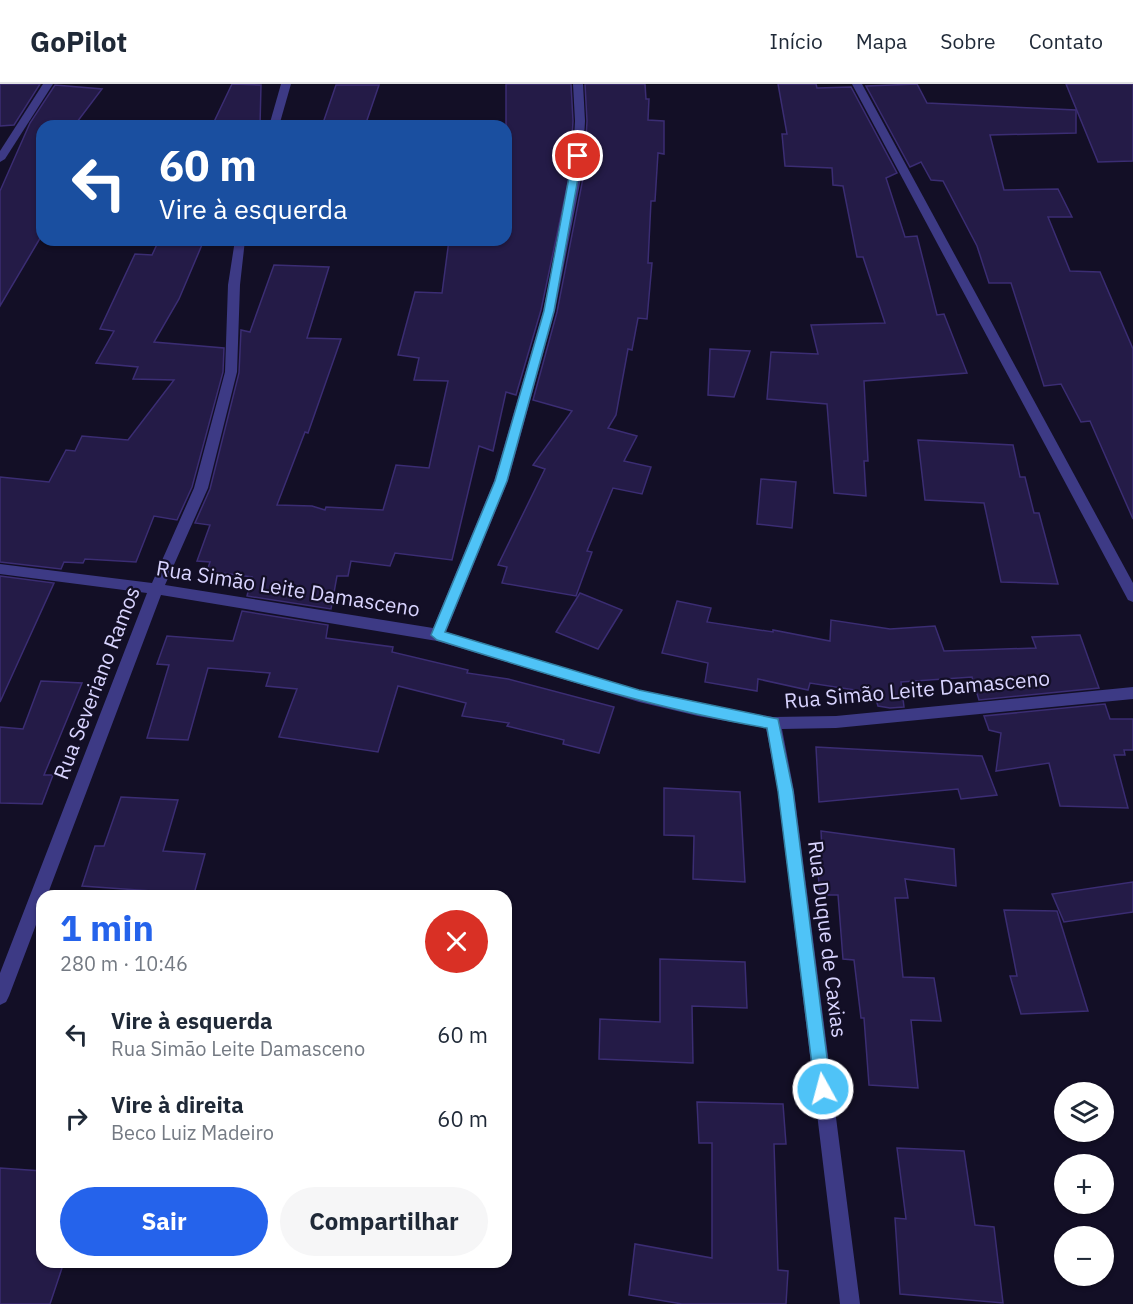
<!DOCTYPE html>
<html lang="pt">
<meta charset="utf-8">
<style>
body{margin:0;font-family:"IBM Plex Sans",sans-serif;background:#f6f6f7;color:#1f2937;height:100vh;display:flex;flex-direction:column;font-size:22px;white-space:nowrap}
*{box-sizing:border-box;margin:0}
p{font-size:20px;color:#747a83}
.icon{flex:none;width:33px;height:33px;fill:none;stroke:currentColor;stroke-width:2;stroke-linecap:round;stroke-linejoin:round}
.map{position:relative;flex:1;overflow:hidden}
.side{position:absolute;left:36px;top:806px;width:476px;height:378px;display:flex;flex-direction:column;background:#fff;border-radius:18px;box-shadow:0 2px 4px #0004}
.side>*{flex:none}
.hud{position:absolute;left:36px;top:36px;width:476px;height:126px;border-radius:18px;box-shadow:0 2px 4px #0004;background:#1a4fa0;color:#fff;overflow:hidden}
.controls{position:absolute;left:1054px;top:998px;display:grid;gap:12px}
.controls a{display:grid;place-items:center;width:60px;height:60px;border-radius:50%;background:#fff;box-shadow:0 2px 4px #0004;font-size:30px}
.pin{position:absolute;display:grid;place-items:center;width:51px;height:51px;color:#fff;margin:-26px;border:3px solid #fff;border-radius:50%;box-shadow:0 2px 6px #0007}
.me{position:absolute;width:66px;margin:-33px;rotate:353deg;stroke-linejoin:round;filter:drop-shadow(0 0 4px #0008)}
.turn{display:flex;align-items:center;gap:21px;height:126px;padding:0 24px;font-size:27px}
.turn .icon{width:78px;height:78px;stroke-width:2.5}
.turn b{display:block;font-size:42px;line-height:51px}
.round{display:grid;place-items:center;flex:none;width:63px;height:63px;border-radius:32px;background:#f6f6f7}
.overview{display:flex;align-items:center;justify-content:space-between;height:102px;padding:0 24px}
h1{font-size:36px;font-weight:800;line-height:45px;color:#2563eb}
.button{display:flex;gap:12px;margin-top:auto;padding:12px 24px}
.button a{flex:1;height:69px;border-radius:36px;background:#2563eb;color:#fff;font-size:24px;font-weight:800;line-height:69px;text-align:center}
.button a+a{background:#f6f6f7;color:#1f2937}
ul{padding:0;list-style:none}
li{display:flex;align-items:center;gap:18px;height:84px;padding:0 24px}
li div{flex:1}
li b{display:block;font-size:22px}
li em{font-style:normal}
header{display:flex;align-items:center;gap:36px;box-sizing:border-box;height:84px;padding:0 30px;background:#fff;border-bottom:2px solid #e0e1e3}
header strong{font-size:28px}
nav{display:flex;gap:33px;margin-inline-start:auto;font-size:21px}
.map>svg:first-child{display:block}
</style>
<header>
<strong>GoPilot</strong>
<nav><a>Início</a><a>Mapa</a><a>Sobre</a><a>Contato</a></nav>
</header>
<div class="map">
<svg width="1133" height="1220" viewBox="0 0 1133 1220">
<rect width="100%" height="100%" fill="#130f26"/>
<!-- building -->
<g fill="#241b47" stroke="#3b2d73" stroke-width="1.5">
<path d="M0 0H40L14 41 0 42Z"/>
<path d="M232 0 261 1 260 42H212Z"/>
<path d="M506 0H571L573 37 570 89 541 226 516 311 506 308 493 367 479 362 452 476 395 469 390 482 351 477 348 492H337L331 525 247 512 252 493 207 487 210 478 197 477 210 441 195 439 210 405 239 289 241 246 250 248 274 181 329 183 307 254 341 255 308 349 305 348 277 421 312 422 325 426 326 423 383 426 396 381 429 384 448 297 414 296 419 274 398 271 415 208 442 209 449 156H506Z"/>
<path d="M585 0H645L646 15H649L648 36 664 37V70L658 69 655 117H651L648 179H652L647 235 638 234 632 266 628 265 616 331 608 344 637 352 624 377 651 383 642 410 613 404 587 467 592 468 576 512 502 499 507 483 498 481 545 385 533 381 572 327 533 316 557 228 584 89 587 37Z"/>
<path d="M778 0H816L817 4 851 3 897 89 886 94 905 153 917 152 937 231 944 230 967 289 864 297 868 377H864L866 412 834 409 827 320 767 315 771 268 818 270 811 241 885 239 863 173H857L843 102 833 101 832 84 785 82 782 50H787Z"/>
<path d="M917 0 927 19 1076 26V49L990 51 1004 106 1058 105 1072 133H1048L1070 187 1100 188 1133 265V435L1090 337 1081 338 1061 300 1044 302 1011 199H989L977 162 943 97 931 96 921 78 910 83 866 2Z"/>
<path d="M1066 0H1133V77L1098 78Z"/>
<path d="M55 1 102 5 74 42H42V151L0 222V107L30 39Z"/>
<path d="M336 1H379L365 42H322Z"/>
<path d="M159 156H204L179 215 154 258 224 264 223 288 192 403 177 436 154 432 136 478 85 475 83 479 64 478 61 485 0 478V393L49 398 66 366 75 367 82 352 128 356 174 296 133 295 138 283 96 279 114 247 100 245 135 170 152 171Z"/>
<path d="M710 265 750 267 734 313 708 311Z"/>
<path d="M918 356 1013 361 1020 393H1025L1034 429H1039L1058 500 1001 498 984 419 925 416Z"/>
<path d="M761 395 796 398 792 444 757 440Z"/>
<path d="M0 492 54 499 0 618Z"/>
<path d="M580 509 622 526 598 565 556 548Z"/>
<path d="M677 517 711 524 707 538 773 548V546L830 557 831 536 890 545 935 542 944 567 1036 564 1032 553 1080 551 1099 604 979 616 972 593 901 598 904 623 890 624 878 622 874 609 810 599 808 606 758 595 757 607 705 598 708 579 662 569Z"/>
<path d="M242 527 328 541 326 554 393 563 392 568 468 586 467 589 508 595 614 623 599 669 563 660 564 656 507 642 509 639 462 632 466 619 398 602 378 668 279 653 297 605 266 602 270 589 208 584 188 656 147 654 169 581 157 580 167 552 233 557Z"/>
<path d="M41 597 82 599 44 691H53L42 720 0 719V643L23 645Z"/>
<path d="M1105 620 1110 635H1133V666H1124L1125 671H1114L1128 724 1060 722 1049 679 996 687 1001 649 989 646 984 632Z"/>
<path d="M816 663 982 672 997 711 961 715 958 705 819 718Z"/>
<path d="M664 704 740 708 745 798 693 795 694 752 664 751Z"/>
<path d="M121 713 178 716 163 767 205 770 194 810 82 802 95 762H104Z"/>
<path d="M821 747 954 765 956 802 905 795 908 814H895L903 893 934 894 941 937 911 936 918 1004 869 1001 864 934H861L854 876 843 875 838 811H820L816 766H822Z"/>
<path d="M1133 798V828L1064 838 1052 810Z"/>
<path d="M1004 826 1057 827 1088 927 1021 930 1010 892H1017Z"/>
<path d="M660 875 745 878 747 924 692 922 693 979 599 975 600 935 660 938Z"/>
<path d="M697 1018 783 1020 786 1060H774L778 1186 788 1187 786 1220H682L629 1211 635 1160 712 1174V1059H699Z"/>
<path d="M897 1064 964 1067 975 1141 994 1143 1003 1219 900 1210 895 1134 906 1135Z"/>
<path d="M0 1084 42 1087V1178H64L50 1220H0Z"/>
</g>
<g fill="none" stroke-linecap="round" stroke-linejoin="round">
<!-- street -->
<g fill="#3d3a85" fill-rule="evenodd">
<path d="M43 0H53L5 75 0 78V67Z"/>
<path d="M281 0H291L279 42H269Z"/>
<path d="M573 0H583L585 37 582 89 555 227 508 397 446 548 639 606 698 620 773 633 836 632 1133 603V615L836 644 782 645 794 707 860 1220H840L778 707 766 644 698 632 639 618 437 557 161 511 47 812H42V825L9 912 6 918 0 921V889L147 509 0 490V480L152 499 194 404 225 288 228 201 235 156H245L240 201 237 288 208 404 165 501 433 544 494 397 543 227 572 89 575 37Z"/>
<path d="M852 0H862L1133 499V518L1128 516Z"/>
</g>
</g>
<!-- route -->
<path fill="#4fc3f7" stroke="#337fa1" stroke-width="1.5" d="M578 69 582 72 554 227 507 397 445 548 639 606 778 635 793 707 831 1005 829 1011 823 1013 817 1011 815 1005 778 707 767 644C654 625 547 590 437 556L431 551 495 397 544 227 573 72Z"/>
<g text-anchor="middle" stroke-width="4.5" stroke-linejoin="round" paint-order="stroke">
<!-- street labels -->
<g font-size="21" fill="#d9d4ff" stroke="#130f26">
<text transform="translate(288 505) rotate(9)" y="7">Rua Simão Leite Damasceno</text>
<text transform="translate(97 599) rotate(-69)" y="7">Rua Severiano Ramos</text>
<text transform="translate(917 606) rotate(-5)" y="7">Rua Simão Leite Damasceno</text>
<text transform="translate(827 855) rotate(83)" y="7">Rua Duque de Caxias</text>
</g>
</g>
</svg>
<div class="controls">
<a><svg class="icon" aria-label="layers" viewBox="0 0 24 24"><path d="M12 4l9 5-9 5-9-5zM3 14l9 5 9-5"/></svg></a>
<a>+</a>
<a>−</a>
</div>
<div class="pin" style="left:578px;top:72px;background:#d93025"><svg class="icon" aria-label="arrive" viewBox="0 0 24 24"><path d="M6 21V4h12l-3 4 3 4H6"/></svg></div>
<svg class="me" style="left:823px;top:1005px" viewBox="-20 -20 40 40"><circle r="17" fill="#4fc3f7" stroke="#fff" stroke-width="3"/><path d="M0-11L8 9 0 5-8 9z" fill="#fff"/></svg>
<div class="hud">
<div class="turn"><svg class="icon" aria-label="left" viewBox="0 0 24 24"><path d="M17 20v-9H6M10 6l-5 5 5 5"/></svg><div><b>60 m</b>Vire à esquerda</div></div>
</div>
<section class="side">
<div class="overview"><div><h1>1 min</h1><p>280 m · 10:46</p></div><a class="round" style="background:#d93025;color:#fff"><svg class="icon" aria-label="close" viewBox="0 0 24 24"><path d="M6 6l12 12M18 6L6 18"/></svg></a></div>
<ul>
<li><svg class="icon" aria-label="left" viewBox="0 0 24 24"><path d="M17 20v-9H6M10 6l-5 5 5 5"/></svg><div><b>Vire à esquerda</b><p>Rua Simão Leite Damasceno</p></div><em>60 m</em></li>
<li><svg class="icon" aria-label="right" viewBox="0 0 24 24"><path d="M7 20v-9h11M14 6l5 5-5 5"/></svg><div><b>Vire à direita</b><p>Beco Luiz Madeiro</p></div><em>60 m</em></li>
</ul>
<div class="button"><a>Sair</a><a>Compartilhar</a></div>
</section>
</div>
